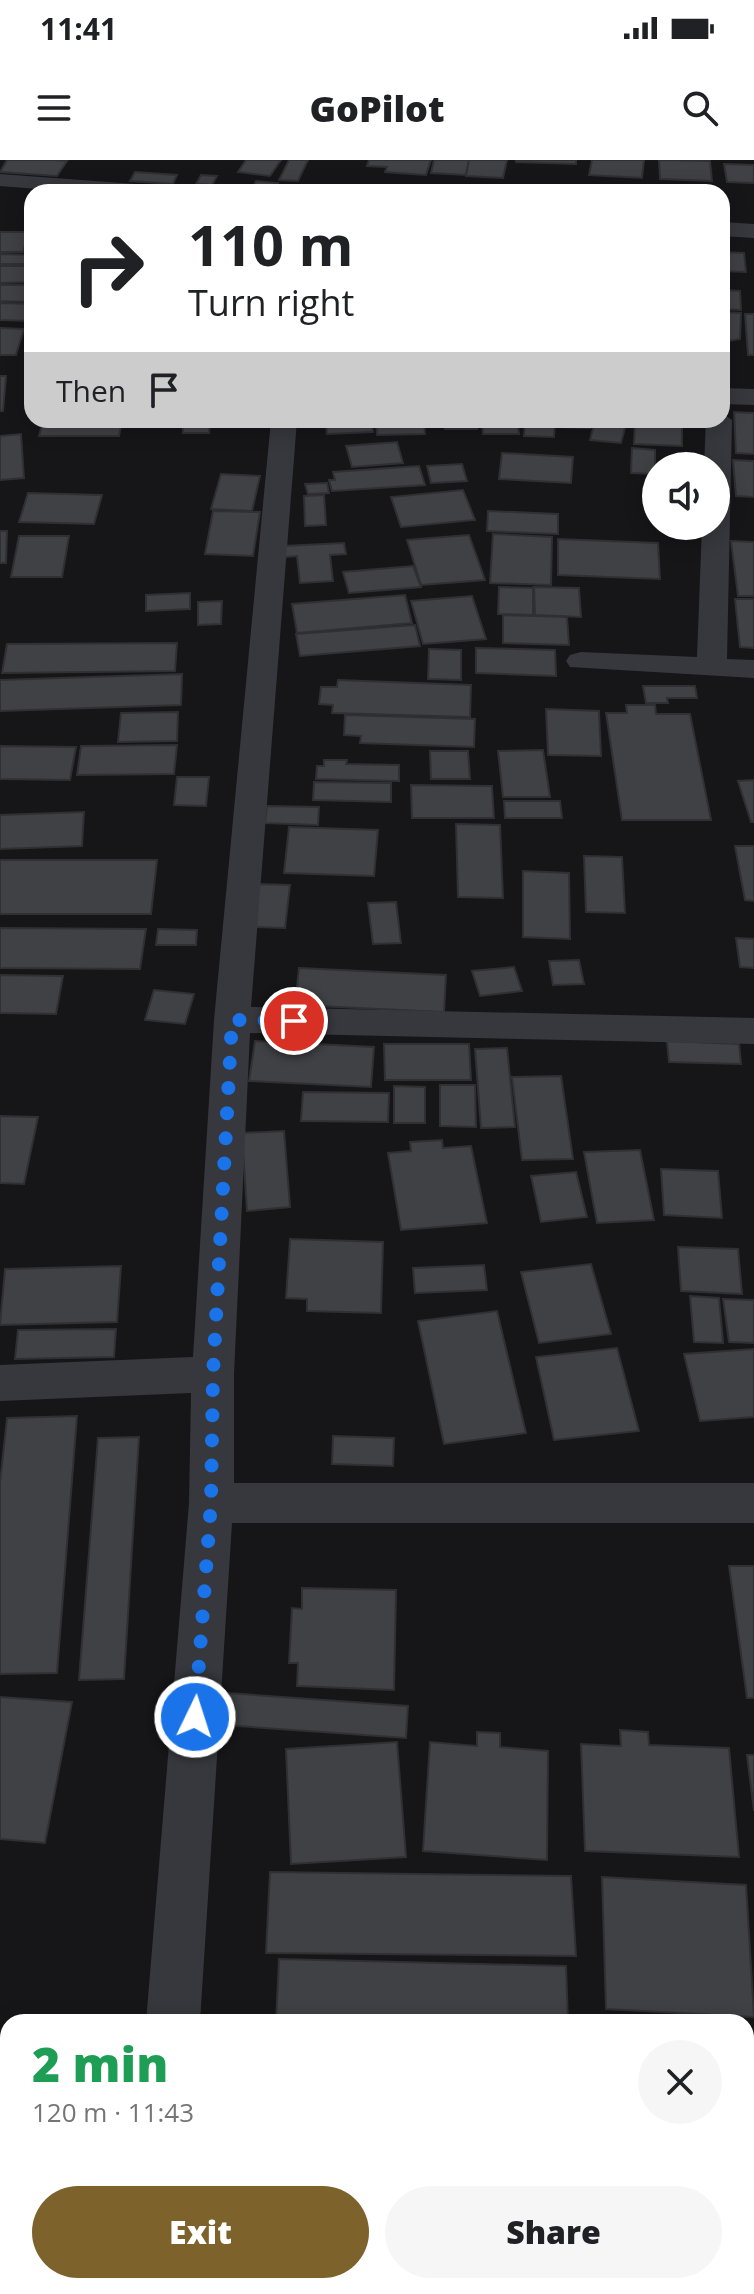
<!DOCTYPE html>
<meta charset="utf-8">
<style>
body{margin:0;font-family:"Open Sans",sans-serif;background:#f6f6f6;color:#202124;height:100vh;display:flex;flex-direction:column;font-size:30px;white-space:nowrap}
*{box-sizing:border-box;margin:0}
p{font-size:26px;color:#757577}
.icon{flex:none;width:44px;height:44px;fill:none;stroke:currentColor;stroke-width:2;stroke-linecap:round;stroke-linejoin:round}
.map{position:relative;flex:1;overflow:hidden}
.details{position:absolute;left:0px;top:1854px;width:754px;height:280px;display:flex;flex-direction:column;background:#fff;border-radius:24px 24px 0 0;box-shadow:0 4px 20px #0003}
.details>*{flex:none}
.top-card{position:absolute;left:24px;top:24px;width:706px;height:244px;border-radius:24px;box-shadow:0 4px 20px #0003;background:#fff;color:#202124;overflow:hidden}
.fabs{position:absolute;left:642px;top:292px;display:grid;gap:16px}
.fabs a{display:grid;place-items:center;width:88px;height:88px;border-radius:50%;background:#fff;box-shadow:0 4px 20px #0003;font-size:40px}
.pin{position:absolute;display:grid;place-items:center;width:68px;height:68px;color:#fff;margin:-34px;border:4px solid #fff;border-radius:50%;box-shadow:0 2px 8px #0007}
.me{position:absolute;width:88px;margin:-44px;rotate:4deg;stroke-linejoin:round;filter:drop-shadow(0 0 6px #0008)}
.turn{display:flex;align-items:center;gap:28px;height:168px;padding:0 32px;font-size:36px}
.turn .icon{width:104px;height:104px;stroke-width:2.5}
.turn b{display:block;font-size:56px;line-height:68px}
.then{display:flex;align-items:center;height:76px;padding:0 32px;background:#0003;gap:16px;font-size:30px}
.round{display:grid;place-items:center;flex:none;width:84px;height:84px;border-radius:42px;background:#f6f6f6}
.head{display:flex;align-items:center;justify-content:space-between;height:136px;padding:0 32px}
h1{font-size:48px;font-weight:800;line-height:60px;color:#1e9e55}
.cta{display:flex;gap:16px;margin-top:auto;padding:16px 32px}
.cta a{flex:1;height:92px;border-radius:48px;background:#7e622b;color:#fff;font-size:32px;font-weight:800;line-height:92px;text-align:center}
.cta a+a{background:#f6f6f6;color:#202124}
.status{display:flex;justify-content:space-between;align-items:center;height:56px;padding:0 40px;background:#fff;direction:ltr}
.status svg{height:22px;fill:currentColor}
header{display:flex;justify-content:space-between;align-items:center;height:104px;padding:0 32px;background:#fff;font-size:36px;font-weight:800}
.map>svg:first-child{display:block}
</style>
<div class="status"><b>11:41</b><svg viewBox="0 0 49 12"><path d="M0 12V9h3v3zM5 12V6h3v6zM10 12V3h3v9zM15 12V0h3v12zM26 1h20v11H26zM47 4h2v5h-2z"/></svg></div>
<header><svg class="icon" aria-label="menu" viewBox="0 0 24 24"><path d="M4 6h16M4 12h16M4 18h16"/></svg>GoPilot<svg class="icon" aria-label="search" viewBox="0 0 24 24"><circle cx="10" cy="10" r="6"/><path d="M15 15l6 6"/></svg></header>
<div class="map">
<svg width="754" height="2134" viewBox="0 0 754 2134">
<rect width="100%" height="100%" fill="#161618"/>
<!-- building -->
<g fill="#404145" stroke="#303034" stroke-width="2">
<path d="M7 0H54L67 1 57 16 0 12Z"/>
<path d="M246 0H281L270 16 238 12Z"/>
<path d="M289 0H308L298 21 279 20Z"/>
<path d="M369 0H431L426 15 385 12 387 7 367 6Z"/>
<path d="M434 0H469L466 15 431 13Z"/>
<path d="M469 0H507L503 18 466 16Z"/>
<path d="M516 0H576V4L516 2Z"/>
<path d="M592 0H644L642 18 589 15Z"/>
<path d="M659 0 710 1 712 21 660 19Z"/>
<path d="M724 4 754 5V23L727 22Z"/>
<path d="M135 12 177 15 173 24 130 21Z"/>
<path d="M201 15 217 16 212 25 196 24Z"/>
<path d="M256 21 278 23 274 32 251 31Z"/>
<path d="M0 72H29L23 92H0Z"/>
<path d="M722 92 744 93 746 112 722 111Z"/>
<path d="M0 94 32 95V104H0Z"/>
<path d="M0 106H32V122L0 123Z"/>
<path d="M0 125H32V142L0 141Z"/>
<path d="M722 130 740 131 741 150 722 149Z"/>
<path d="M0 143 32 144V161L0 160Z"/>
<path d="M722 152 741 153 740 179 722 182Z"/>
<path d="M745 154H754V195H748Z"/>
<path d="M0 168 24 169 16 195H0Z"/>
<path d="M0 216H6L3 251H0Z"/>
<path d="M734 252 754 253V294L736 293Z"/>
<path d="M43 260H122L119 276H39Z"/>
<path d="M183 260H210L209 273H183Z"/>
<path d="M326 260H371L373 272 327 274Z"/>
<path d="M376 260H424L425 274 377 275Z"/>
<path d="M444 260H476L477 269H445Z"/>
<path d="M482 260H517L519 274H483Z"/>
<path d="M525 260H555L554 277 524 276Z"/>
<path d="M558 260H590V268L557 267Z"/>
<path d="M595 260H627L621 283 590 280Z"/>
<path d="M635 260H659V264L682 266V286L634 284Z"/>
<path d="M21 274 24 318 0 320V276Z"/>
<path d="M397 282 403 303 352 307 346 286Z"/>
<path d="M632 288 655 290V314L631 313Z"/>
<path d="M502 293 573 297 571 323 499 319Z"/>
<path d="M733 300 754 301V337L736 336Z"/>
<path d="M462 304 467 321 431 323 427 306Z"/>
<path d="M419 306 425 325 332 331 329 320H335L333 312Z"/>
<path d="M221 314 260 316 252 351 211 349Z"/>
<path d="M327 323 329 333 308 334 305 324Z"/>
<path d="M463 330 475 360 401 367 391 337Z"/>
<path d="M28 333 102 335 94 364 19 362Z"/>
<path d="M324 335 326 365 305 366 304 336Z"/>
<path d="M213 351 260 352 253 396 205 394Z"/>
<path d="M488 351 558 354V374L487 371Z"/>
<path d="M0 371H7L6 403H0Z"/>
<path d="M493 374 552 377 551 425 490 423Z"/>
<path d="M469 375 485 420 421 425 407 380Z"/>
<path d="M19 376H69L62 417H11Z"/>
<path d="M558 379 658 383 660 419 558 415Z"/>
<path d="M731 381 754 382V436H738Z"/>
<path d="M344 383 346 394 330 395 333 421 300 423 297 396 285 397 284 386Z"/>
<path d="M413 406 421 427 349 433 343 412Z"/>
<path d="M499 427 533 428V455L498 454Z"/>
<path d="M534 427 579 428 581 457 535 455Z"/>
<path d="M190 433V449L146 451V435Z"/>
<path d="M405 435 412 463 297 473 292 444Z"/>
<path d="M472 436 486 479 423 484 411 441Z"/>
<path d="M735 439H754V488L740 487Z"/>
<path d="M222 441 221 464 198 465V442Z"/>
<path d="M503 455 567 457 569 485 503 483Z"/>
<path d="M415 465 420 486 300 496 296 474Z"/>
<path d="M177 483 175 511 2 513 7 484Z"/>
<path d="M476 488 555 490 556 516 476 513Z"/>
<path d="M429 489 461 490V520L428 519Z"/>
<path d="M182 514 181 545 0 551V520Z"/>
<path d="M338 520 471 525 470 557 332 553 333 545 319 544 321 527H337Z"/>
<path d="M643 526H695L697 538H667L668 543H646Z"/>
<path d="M626 545H655L656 554H690L711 660H622L606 553H627Z"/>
<path d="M546 549 599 551 601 596 548 595Z"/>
<path d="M178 552 177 581 118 582 121 553Z"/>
<path d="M345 555 475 559 474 587 360 583 361 576 344 575Z"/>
<path d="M177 585 174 614 77 615 81 586Z"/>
<path d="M0 586 76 587 70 620 0 619Z"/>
<path d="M543 590 550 637H503L498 591Z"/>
<path d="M430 591H468L470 619H431Z"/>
<path d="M324 600H347L346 604 399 605V621L316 619 317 606H324Z"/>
<path d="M177 617H209L206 646 174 645Z"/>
<path d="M754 620V662H751L738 621Z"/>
<path d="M314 622 391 623V642L313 640Z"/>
<path d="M411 625 492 626 494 658H412Z"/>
<path d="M504 641H560L562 658H505Z"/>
<path d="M267 646 319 647 318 665 265 663Z"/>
<path d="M84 652 82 686 0 689V655Z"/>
<path d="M456 664 500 665 503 738 458 737Z"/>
<path d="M289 667 378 670 374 716 284 713Z"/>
<path d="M735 686H754V741L745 740Z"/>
<path d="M584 696 622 697 625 753 586 752Z"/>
<path d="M0 700H157L151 754H0Z"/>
<path d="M523 711 569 713 570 779 523 777Z"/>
<path d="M259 724 290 725 285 768 253 767Z"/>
<path d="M396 742 401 783 373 784 368 743Z"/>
<path d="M0 768 146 769 140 809 0 808Z"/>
<path d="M158 769 197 770 196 785H156Z"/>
<path d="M736 778 754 779V808L740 807Z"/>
<path d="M579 800 584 824 553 825 549 801Z"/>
<path d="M514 807 522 831 480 836 472 811Z"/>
<path d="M299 808 446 815 444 852 295 845Z"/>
<path d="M0 815 63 816 56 854 0 853Z"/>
<path d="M154 830 194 834 185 864 145 860Z"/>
<path d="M255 881 374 887 371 927 249 921Z"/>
<path d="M667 881 739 884 741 904 669 902Z"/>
<path d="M384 884H469L471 920H385Z"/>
<path d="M507 888 515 967 481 968 475 889Z"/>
<path d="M561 916 573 999 522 1000 512 917Z"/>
<path d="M440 925H475L476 967 440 966Z"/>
<path d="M394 926 425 927V963H394Z"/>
<path d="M303 932 389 933 388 962 301 961Z"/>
<path d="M0 956 38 957 24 1024 0 1023Z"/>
<path d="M284 971 290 1047 247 1051 242 973Z"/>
<path d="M442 980 443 988 471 986 487 1063 401 1070 388 993 411 991 410 982Z"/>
<path d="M640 990 654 1060 597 1063 584 992Z"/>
<path d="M661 1009 718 1011 722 1058 664 1055Z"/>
<path d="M576 1012 587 1057 541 1062 531 1016Z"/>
<path d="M290 1079 383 1082 381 1153 307 1151V1139L286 1138Z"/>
<path d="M678 1087 738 1089 742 1134 681 1131Z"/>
<path d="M591 1104 611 1174 539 1183 521 1112Z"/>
<path d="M484 1105 487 1130 415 1133 413 1108Z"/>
<path d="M121 1106 117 1162 0 1165 5 1109Z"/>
<path d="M690 1136 719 1138 723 1183 694 1182Z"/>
<path d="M723 1139 754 1140V1183L729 1182Z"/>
<path d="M497 1151 526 1273 444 1284 418 1161Z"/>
<path d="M116 1169 114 1197 15 1199 18 1170Z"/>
<path d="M617 1188 639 1271 554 1280 536 1197Z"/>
<path d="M754 1189V1257L700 1261 684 1194Z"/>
<path d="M77 1256 57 1513 0 1514V1323L7 1258Z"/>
<path d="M333 1276 394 1278 393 1306 332 1304Z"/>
<path d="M139 1277 124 1519 79 1520 98 1278Z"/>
<path d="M729 1406H754V1538H747Z"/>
<path d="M302 1428 396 1430 394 1530 297 1526 298 1503H289L292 1448 302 1449Z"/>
<path d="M228 1533 408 1546 406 1578 224 1565Z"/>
<path d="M0 1537 72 1542 45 1683 0 1679Z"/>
<path d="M620 1570 648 1572 649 1585 729 1588 739 1697 585 1691 581 1584 621 1586Z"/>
<path d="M477 1572 500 1573V1587L548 1591 547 1700 423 1691 430 1582 477 1586Z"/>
<path d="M397 1582 406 1697 291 1704 286 1589Z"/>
<path d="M747 1595H754V1651Z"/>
<path d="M270 1712 571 1716 576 1796 266 1793Z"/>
<path d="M602 1717 746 1725 754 1857 606 1849Z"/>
<path d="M279 1799 566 1806 568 1862H276Z"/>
</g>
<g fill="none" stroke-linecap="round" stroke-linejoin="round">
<!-- street -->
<g fill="#37383d" fill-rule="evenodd">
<path d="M0 14 163 26 174 32H76L0 26Z"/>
<path d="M722 62 754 64V78L722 76Z"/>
<path d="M722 228 754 229V245L722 244Z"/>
<path d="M722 253 732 260 727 499 754 500V518L570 507 566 501 570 495 581 492 697 497 702 366H716V306H704L706 260H722Z"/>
<path d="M271 260H297L251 847 754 858V884L250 873 234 1214V1323H754V1363H232L200 1862H146L189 1343 191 1233 0 1241V1205L193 1197 214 860Z"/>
<rect x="0" y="1929" width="8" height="56"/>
<path d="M121 2126H179L178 2134H120Z"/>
</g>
</g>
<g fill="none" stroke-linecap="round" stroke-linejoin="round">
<!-- route -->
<path stroke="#1a73e8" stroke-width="14" stroke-dasharray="0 25.2" d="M195 1557 211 1343 213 1214 232 860 294 861"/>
</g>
</svg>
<div class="fabs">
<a><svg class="icon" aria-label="sound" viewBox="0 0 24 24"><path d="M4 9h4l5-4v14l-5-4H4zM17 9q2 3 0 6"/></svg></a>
</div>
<div class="pin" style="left:294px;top:861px;background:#d93025"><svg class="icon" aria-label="arrive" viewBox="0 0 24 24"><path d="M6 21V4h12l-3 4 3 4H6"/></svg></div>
<svg class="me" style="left:195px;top:1557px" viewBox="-20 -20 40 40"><circle r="17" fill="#1a73e8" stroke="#fff" stroke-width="3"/><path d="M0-11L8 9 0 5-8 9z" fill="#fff"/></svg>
<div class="top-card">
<div class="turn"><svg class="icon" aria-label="right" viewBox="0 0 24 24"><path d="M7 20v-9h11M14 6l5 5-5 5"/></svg><div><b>110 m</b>Turn right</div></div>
<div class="then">Then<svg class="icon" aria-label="arrive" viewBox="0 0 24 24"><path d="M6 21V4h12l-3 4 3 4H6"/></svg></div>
</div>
<section class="details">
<div class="head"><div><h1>2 min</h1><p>120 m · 11:43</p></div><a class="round"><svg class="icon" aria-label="close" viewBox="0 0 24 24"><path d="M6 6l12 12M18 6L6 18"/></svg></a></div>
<div class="cta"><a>Exit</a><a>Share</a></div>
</section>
</div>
